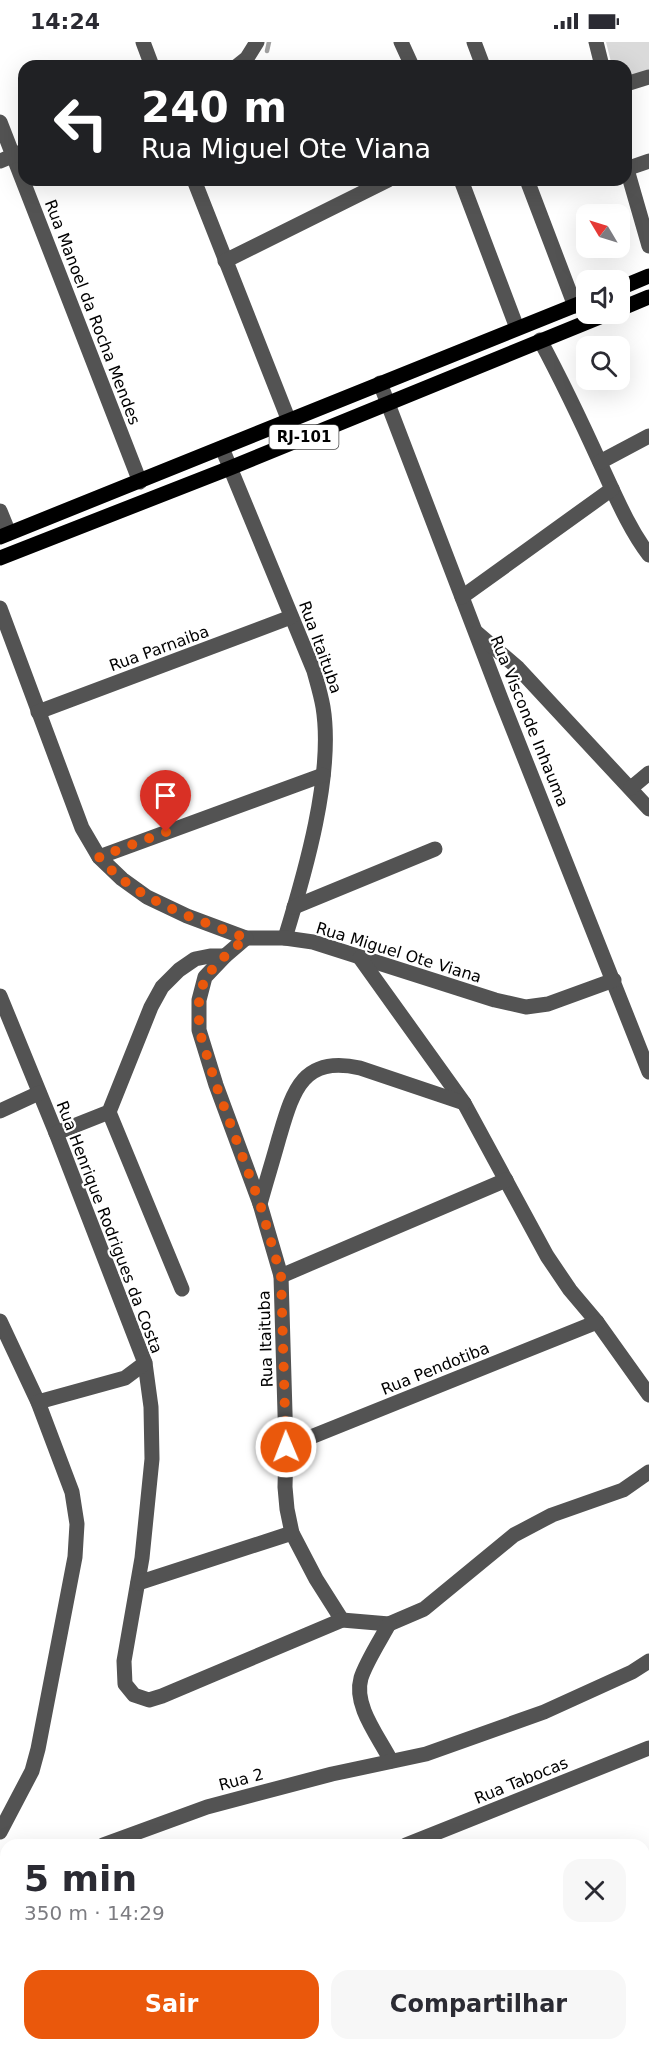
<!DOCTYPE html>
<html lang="pt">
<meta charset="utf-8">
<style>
body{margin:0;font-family:"DejaVu Sans",sans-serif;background:#f7f7f7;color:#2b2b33;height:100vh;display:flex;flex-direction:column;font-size:22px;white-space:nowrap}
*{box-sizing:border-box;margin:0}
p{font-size:20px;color:#7c7c81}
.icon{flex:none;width:33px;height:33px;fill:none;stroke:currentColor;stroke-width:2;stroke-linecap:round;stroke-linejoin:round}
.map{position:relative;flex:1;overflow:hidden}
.details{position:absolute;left:0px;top:1797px;width:650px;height:212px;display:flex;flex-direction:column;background:#fff;border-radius:18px 18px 0 0;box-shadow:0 6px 24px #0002}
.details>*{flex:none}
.top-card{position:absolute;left:18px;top:18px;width:614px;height:126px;border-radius:18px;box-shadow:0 6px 24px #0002;background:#202124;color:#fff;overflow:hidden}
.needle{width:39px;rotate:308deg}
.buttons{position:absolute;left:576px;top:162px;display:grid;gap:12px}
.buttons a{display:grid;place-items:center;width:54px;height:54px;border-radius:12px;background:#fff;box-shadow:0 6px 24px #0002;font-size:30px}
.pin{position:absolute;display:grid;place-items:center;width:51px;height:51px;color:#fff;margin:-62px -26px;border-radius:50% 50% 50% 0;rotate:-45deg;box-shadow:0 0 6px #0007}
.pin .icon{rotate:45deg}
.me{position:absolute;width:66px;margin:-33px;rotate:359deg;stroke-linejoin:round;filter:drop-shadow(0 0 4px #0008)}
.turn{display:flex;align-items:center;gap:21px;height:126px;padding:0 24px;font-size:27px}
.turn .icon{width:78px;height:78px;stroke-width:2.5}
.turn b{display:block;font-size:42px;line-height:51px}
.round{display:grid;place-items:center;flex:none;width:63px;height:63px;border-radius:18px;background:#f7f7f7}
.head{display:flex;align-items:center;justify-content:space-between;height:102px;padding:0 24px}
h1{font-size:36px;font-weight:700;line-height:45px}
.button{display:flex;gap:12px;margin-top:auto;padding:12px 24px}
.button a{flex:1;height:69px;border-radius:18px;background:#ea580c;color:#fff;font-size:24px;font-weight:700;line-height:69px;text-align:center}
.button a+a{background:#f7f7f7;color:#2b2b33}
.status{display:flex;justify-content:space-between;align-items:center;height:42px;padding:0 30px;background:#fff;direction:ltr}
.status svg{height:16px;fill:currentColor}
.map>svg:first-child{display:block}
</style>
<div class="status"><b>14:24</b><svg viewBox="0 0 49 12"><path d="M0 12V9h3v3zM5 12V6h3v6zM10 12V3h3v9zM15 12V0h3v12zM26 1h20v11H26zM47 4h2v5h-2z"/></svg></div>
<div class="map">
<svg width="649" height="2008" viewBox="0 0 649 2008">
<rect width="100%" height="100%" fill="#fff"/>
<!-- green -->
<path fill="#dadada" d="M606 0H649V29L626 35V24H612Z"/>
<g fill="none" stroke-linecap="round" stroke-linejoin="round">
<!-- stream -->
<path stroke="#a1a1a1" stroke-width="4.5" d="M267 9 269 0"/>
<!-- minor -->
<g stroke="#535353" stroke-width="15">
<path d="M143 0 152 24"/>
<path d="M401 0 412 24"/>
<path d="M474 0 483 24"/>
<path d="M596 0 602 24"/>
<path d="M237 24 247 16 257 0"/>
<path d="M626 42 649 35"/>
<path d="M0 80 140 440"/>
<path d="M0 119 24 109"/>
<path d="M626 124 649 204"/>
<path d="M626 127 649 119"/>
<path d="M194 138 289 379"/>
<path d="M461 138 517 286"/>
<path d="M527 138 575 264"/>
<path d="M225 219 388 138"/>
<path d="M540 298C562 339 582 381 601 423 615 453 629 487 649 513"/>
<path d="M380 341 501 657 649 1030"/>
<path d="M222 406 314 629C317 640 321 653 323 665 334 732 305 831 285 896"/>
<path d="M600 420 649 394"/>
<path d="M0 469 9 491"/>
<path d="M462 555 612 447"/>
<path d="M0 566 82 786 99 815 122 837 147 855 187 874 246 896H285L313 900 495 958 526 965 548 962 614 938"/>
<path d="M477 591 518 626 649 767"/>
<path d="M38 670 291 575"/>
<path d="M631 746 649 731"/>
<path d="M99 815 323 733"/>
<path d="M294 865 435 807"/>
<path d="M246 896 225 914 205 935 199 958V988L216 1043 260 1162 281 1234 286 1405 285 1445 287 1467 292 1491 316 1537 342 1578"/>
<path d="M360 916 464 1061 547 1214 570 1248 597 1280 649 1353"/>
<path d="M0 954 56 1091 145 1321 151 1365 152 1417 142 1516 124 1619 125 1642 134 1653 149 1658 162 1654 342 1578 389 1582 424 1567 514 1493 552 1473 623 1448 649 1430"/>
<path d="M0 1069 39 1051"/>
<path d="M109 1070 182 1247"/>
<path d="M56 1091 109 1070 151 965 162 945 179 928 195 917 210 914H225"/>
<path d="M260 1162C266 1140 273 1118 279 1096 293 1049 302 1013 360 1026L464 1061"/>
<path d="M281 1234 506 1138"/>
<path d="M0 1279 38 1360 72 1450 77 1482 75 1515 38 1707 32 1729 0 1790"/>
<path d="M38 1360 125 1336 145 1321"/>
<path d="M286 1405 597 1280"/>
<path d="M138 1541 292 1491"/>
<path d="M389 1582C381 1597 366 1620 361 1636 353 1664 379 1695 391 1719"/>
<path d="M103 1803 207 1765 332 1732 426 1712 544 1670 632 1630 649 1619"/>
<path d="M406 1803 649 1706"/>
<path d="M0 1841 6 1839"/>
<path d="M644 1862 649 1860"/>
<path d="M0 1951 5 1966"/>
<path d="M52 2002 53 2008"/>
<path d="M280 2008 294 2002"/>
</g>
<!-- major -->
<g stroke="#000" stroke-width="15">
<path d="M620 246 649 234"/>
<path d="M620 267 649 255"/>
<path d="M0 495 586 259"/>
<path d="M0 516 230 426 607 272"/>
</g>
</g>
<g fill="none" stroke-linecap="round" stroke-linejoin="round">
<!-- route -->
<path stroke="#ea580c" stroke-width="10" stroke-dasharray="0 18" d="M166 790 99 815C107 823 114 832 123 838 159 866 204 880 246 896L225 914 205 935 199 958V988L216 1043 260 1162 281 1234 286 1405"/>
</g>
<g text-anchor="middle" stroke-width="4.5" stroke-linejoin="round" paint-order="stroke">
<!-- shield labels -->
<rect fill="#fff" stroke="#4c4c4c" stroke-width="1.5" x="269.5" y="383" width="69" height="24" rx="4.5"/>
<g font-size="15" font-weight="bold" fill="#000">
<text x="304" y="400">RJ-101</text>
</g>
<!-- street labels -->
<g font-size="16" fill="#000" stroke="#fff">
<text transform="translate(93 270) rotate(69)" y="6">Rua Manoel da Rocha Mendes</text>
<text transform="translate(321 605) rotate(70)" y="6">Rua Itaituba</text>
<text transform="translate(159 606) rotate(-20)" y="6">Rua Parnaiba</text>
<text transform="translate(530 679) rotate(68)" y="6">Rua Visconde Inhauma</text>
<text transform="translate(399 910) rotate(17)" y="6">Rua Miguel Ote Viana</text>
<text transform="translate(110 1185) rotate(69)" y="6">Rua Henrique Rodrigues da Costa</text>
<text transform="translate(265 1297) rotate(-92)" y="6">Rua Itaituba</text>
<text transform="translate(435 1326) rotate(-22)" y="6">Rua Pendotiba</text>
<text transform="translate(241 1737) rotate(-15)" y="6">Rua 2</text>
<text transform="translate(521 1738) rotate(-22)" y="6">Rua Tabocas</text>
</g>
</g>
</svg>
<div class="buttons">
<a><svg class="needle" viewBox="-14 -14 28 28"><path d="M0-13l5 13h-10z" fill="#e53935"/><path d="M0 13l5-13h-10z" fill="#7c7c81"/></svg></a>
<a><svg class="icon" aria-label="sound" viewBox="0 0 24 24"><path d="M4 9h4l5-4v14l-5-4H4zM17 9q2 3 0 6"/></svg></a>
<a><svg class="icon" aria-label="search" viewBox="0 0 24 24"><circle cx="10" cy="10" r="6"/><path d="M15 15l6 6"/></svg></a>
</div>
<div class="pin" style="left:166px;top:790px;background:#d93025"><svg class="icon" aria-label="arrive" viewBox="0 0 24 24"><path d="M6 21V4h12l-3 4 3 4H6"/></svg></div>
<svg class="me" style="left:286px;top:1405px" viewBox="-20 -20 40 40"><circle r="17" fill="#ea580c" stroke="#fff" stroke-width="3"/><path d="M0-11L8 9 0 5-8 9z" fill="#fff"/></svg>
<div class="top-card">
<div class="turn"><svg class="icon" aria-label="left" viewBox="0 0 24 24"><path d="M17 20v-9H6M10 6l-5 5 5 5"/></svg><div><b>240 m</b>Rua Miguel Ote Viana</div></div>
</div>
<section class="details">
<div class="head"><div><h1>5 min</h1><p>350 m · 14:29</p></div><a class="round"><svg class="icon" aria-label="close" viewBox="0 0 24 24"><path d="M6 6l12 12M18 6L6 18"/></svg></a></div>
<div class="button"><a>Sair</a><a>Compartilhar</a></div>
</section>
</div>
